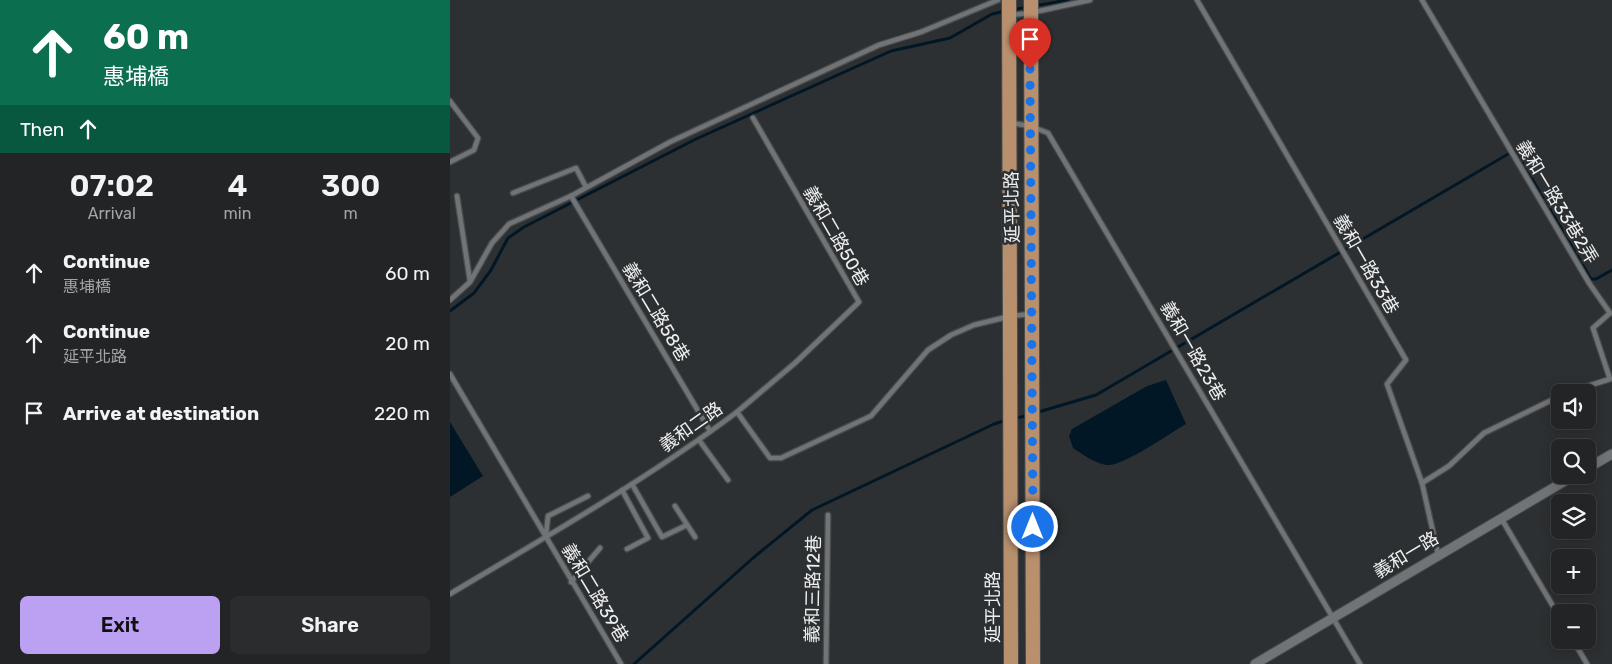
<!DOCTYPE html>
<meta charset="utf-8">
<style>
body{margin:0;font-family:Rubik,"Noto Sans TC",sans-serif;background:#2a2c2e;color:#f1f3f6;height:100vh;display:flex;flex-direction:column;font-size:19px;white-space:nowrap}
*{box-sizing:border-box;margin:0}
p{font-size:16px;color:#a2a4a7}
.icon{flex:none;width:28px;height:28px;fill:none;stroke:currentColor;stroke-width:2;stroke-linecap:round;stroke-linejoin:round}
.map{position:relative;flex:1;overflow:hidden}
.sheet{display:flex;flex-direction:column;background:#222426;width:450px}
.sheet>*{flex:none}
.top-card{background:#0b6e4f;color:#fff;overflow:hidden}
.fabs{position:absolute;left:1101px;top:384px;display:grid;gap:10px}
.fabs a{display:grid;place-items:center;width:45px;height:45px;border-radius:8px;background:#222426;box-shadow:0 2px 12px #0003,0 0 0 1px #3f4143;font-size:25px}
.pin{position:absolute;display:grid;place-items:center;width:42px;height:42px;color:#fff;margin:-51px -21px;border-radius:50% 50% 50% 0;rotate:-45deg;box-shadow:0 0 5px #0007}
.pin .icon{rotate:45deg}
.me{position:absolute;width:55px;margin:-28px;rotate:0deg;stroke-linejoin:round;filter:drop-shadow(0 0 4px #0008)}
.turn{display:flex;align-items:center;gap:18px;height:105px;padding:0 20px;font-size:22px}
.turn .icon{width:65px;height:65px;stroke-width:2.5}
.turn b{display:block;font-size:35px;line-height:42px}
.then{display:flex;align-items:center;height:48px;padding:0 20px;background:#0003;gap:10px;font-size:19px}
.eta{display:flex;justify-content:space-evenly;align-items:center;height:85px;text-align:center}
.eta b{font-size:30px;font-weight:600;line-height:35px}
.primary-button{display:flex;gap:10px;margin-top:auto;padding:10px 20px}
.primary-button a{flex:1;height:58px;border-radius:8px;background:#bca0f2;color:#111;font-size:20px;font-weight:600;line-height:58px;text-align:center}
.primary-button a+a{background:#2a2c2e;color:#f1f3f6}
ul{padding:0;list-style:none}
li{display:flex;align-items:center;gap:15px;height:70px;padding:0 20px}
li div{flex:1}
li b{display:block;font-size:19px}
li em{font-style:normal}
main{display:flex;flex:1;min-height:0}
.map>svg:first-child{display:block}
</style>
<main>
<section class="sheet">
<div class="top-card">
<div class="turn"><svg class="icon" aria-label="ahead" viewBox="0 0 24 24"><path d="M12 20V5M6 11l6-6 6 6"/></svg><div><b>60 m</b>惠埔橋</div></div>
<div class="then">Then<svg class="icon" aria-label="ahead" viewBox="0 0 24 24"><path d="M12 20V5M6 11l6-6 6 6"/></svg></div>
</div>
<div class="eta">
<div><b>07:02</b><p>Arrival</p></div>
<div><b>4</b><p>min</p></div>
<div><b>300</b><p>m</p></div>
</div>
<ul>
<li><svg class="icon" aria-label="ahead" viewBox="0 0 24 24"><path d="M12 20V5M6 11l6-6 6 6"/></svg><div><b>Continue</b><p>惠埔橋</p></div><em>60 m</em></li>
<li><svg class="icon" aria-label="ahead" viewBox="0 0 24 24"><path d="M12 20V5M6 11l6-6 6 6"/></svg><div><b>Continue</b><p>延平北路</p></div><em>20 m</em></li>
<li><svg class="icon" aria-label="arrive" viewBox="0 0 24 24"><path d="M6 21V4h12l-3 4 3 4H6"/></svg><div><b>Arrive at destination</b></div><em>220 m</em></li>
</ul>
<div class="primary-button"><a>Exit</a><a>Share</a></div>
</section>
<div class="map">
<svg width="1162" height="664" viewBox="0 0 1162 664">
<rect width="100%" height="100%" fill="#2d3032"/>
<!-- water -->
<g fill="#021726">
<path d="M716 380 736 424C722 432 672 467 657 465 646 464 632 454 623 448L619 436 622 429 697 386Z"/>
<path d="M0 422 33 476 0 497Z"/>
</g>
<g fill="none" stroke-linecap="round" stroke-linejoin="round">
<!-- stream -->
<g stroke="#021726" stroke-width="3">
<path d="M584 6 618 0"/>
<path d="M562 10 578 7"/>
<path d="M0 311 24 293 41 270 58 238 74 227 246 139 441 51 500 38 542 14 556 11"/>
<path d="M585 413 646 395 1065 150 1141 279H1146L1162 270"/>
<path d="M563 419 579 415"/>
<path d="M184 664 303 558 362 510 544 424 557 420"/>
</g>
<!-- lane casing -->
<g stroke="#4a4c4d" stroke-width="7">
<g id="lane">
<path d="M747 0 956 360 937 384 972 483 988 554"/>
<path d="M972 0 1139 283 1160 313 1143 328 1160 379 1119 392"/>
<path d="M560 15 580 13 640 0"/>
<path d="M0 101 28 138 24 150 0 162"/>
<path d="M562 123 580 126 598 133 910 664"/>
<path d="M63 193 126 168 136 187"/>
<path d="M7 196 20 281"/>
<path d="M121 196 260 431"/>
<path d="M0 300 20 282 42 243 59 224 121 196 220 142 429 45 471 32 548 0"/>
<path d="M0 374 171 664"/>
<path d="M287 412 345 363 409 302 303 118"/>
<path d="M249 440 278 480"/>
<path d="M972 483 999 466 1034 433 1110 396"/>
<path d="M182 484 212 537 237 525"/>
<path d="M172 490 198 538 177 549"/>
<path d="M225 506 245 537"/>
<path d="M1051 518 1110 618"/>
<path d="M96 535 98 516 138 496"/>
<path d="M121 582 150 548"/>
<path d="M0 594C97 536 196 480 287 412L320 458H331L421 416 478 350 501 335 524 325 561 316 581 314"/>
<path d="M1123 640 1137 664"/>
<path d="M376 664 378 515"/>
</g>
</g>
<!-- street casing -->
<g stroke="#4a4c4d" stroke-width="11">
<g id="street">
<path d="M1138 468 1162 454"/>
<path d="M805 664 1125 475"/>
</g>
</g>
<!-- primary casing -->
<g stroke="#4a4c4d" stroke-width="16">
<g id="primary">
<path d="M559 0 561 664"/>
<path d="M581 0 583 664"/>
</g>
</g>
<!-- lane -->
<use href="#lane" stroke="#717476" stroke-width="4.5"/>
<!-- street -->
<use href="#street" stroke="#717476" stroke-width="9"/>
<!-- primary -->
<use href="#primary" stroke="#b8906e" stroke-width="14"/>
</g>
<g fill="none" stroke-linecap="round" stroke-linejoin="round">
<!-- route -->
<path stroke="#1a73e8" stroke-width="9" stroke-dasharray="0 16.2" d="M580 69 583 527"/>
</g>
<g text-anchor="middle" stroke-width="5" stroke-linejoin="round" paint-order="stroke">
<!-- street labels -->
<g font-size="18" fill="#edeff0" stroke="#2d3032">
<text transform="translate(1107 202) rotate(59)" y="6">義和一路33巷2弄</text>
<text transform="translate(562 207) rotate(-91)" y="6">延平北路</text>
<text transform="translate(386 236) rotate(60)" y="6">義和二路50巷</text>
<text transform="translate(916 264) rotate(60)" y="6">義和一路33巷</text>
<text transform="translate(206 312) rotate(59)" y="6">義和二路58巷</text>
<text transform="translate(743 351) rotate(60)" y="6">義和一路23巷</text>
<text transform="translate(241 427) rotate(-35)" y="6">義和二路</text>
<text transform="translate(956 555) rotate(-31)" y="6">義和一路</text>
<text transform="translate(363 589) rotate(-89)" y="6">義和三路12巷</text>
<text transform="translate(145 593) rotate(59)" y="6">義和二路39巷</text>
<text transform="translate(543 607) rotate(-90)" y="6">延平北路</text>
</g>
</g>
</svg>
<div class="fabs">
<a><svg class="icon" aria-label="sound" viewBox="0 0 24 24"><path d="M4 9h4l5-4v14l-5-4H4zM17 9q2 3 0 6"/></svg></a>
<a><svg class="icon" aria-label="search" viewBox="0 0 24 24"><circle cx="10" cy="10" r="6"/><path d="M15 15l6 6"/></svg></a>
<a><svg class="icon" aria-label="layers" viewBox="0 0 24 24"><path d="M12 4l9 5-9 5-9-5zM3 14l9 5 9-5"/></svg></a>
<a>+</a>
<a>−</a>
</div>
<div class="pin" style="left:580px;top:69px;background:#d93025"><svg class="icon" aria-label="arrive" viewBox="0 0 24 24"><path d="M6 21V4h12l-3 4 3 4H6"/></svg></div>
<svg class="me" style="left:583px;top:527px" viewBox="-20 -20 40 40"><circle r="17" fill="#1a73e8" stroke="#fff" stroke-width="3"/><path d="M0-11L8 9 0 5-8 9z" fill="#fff"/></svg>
</div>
</main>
